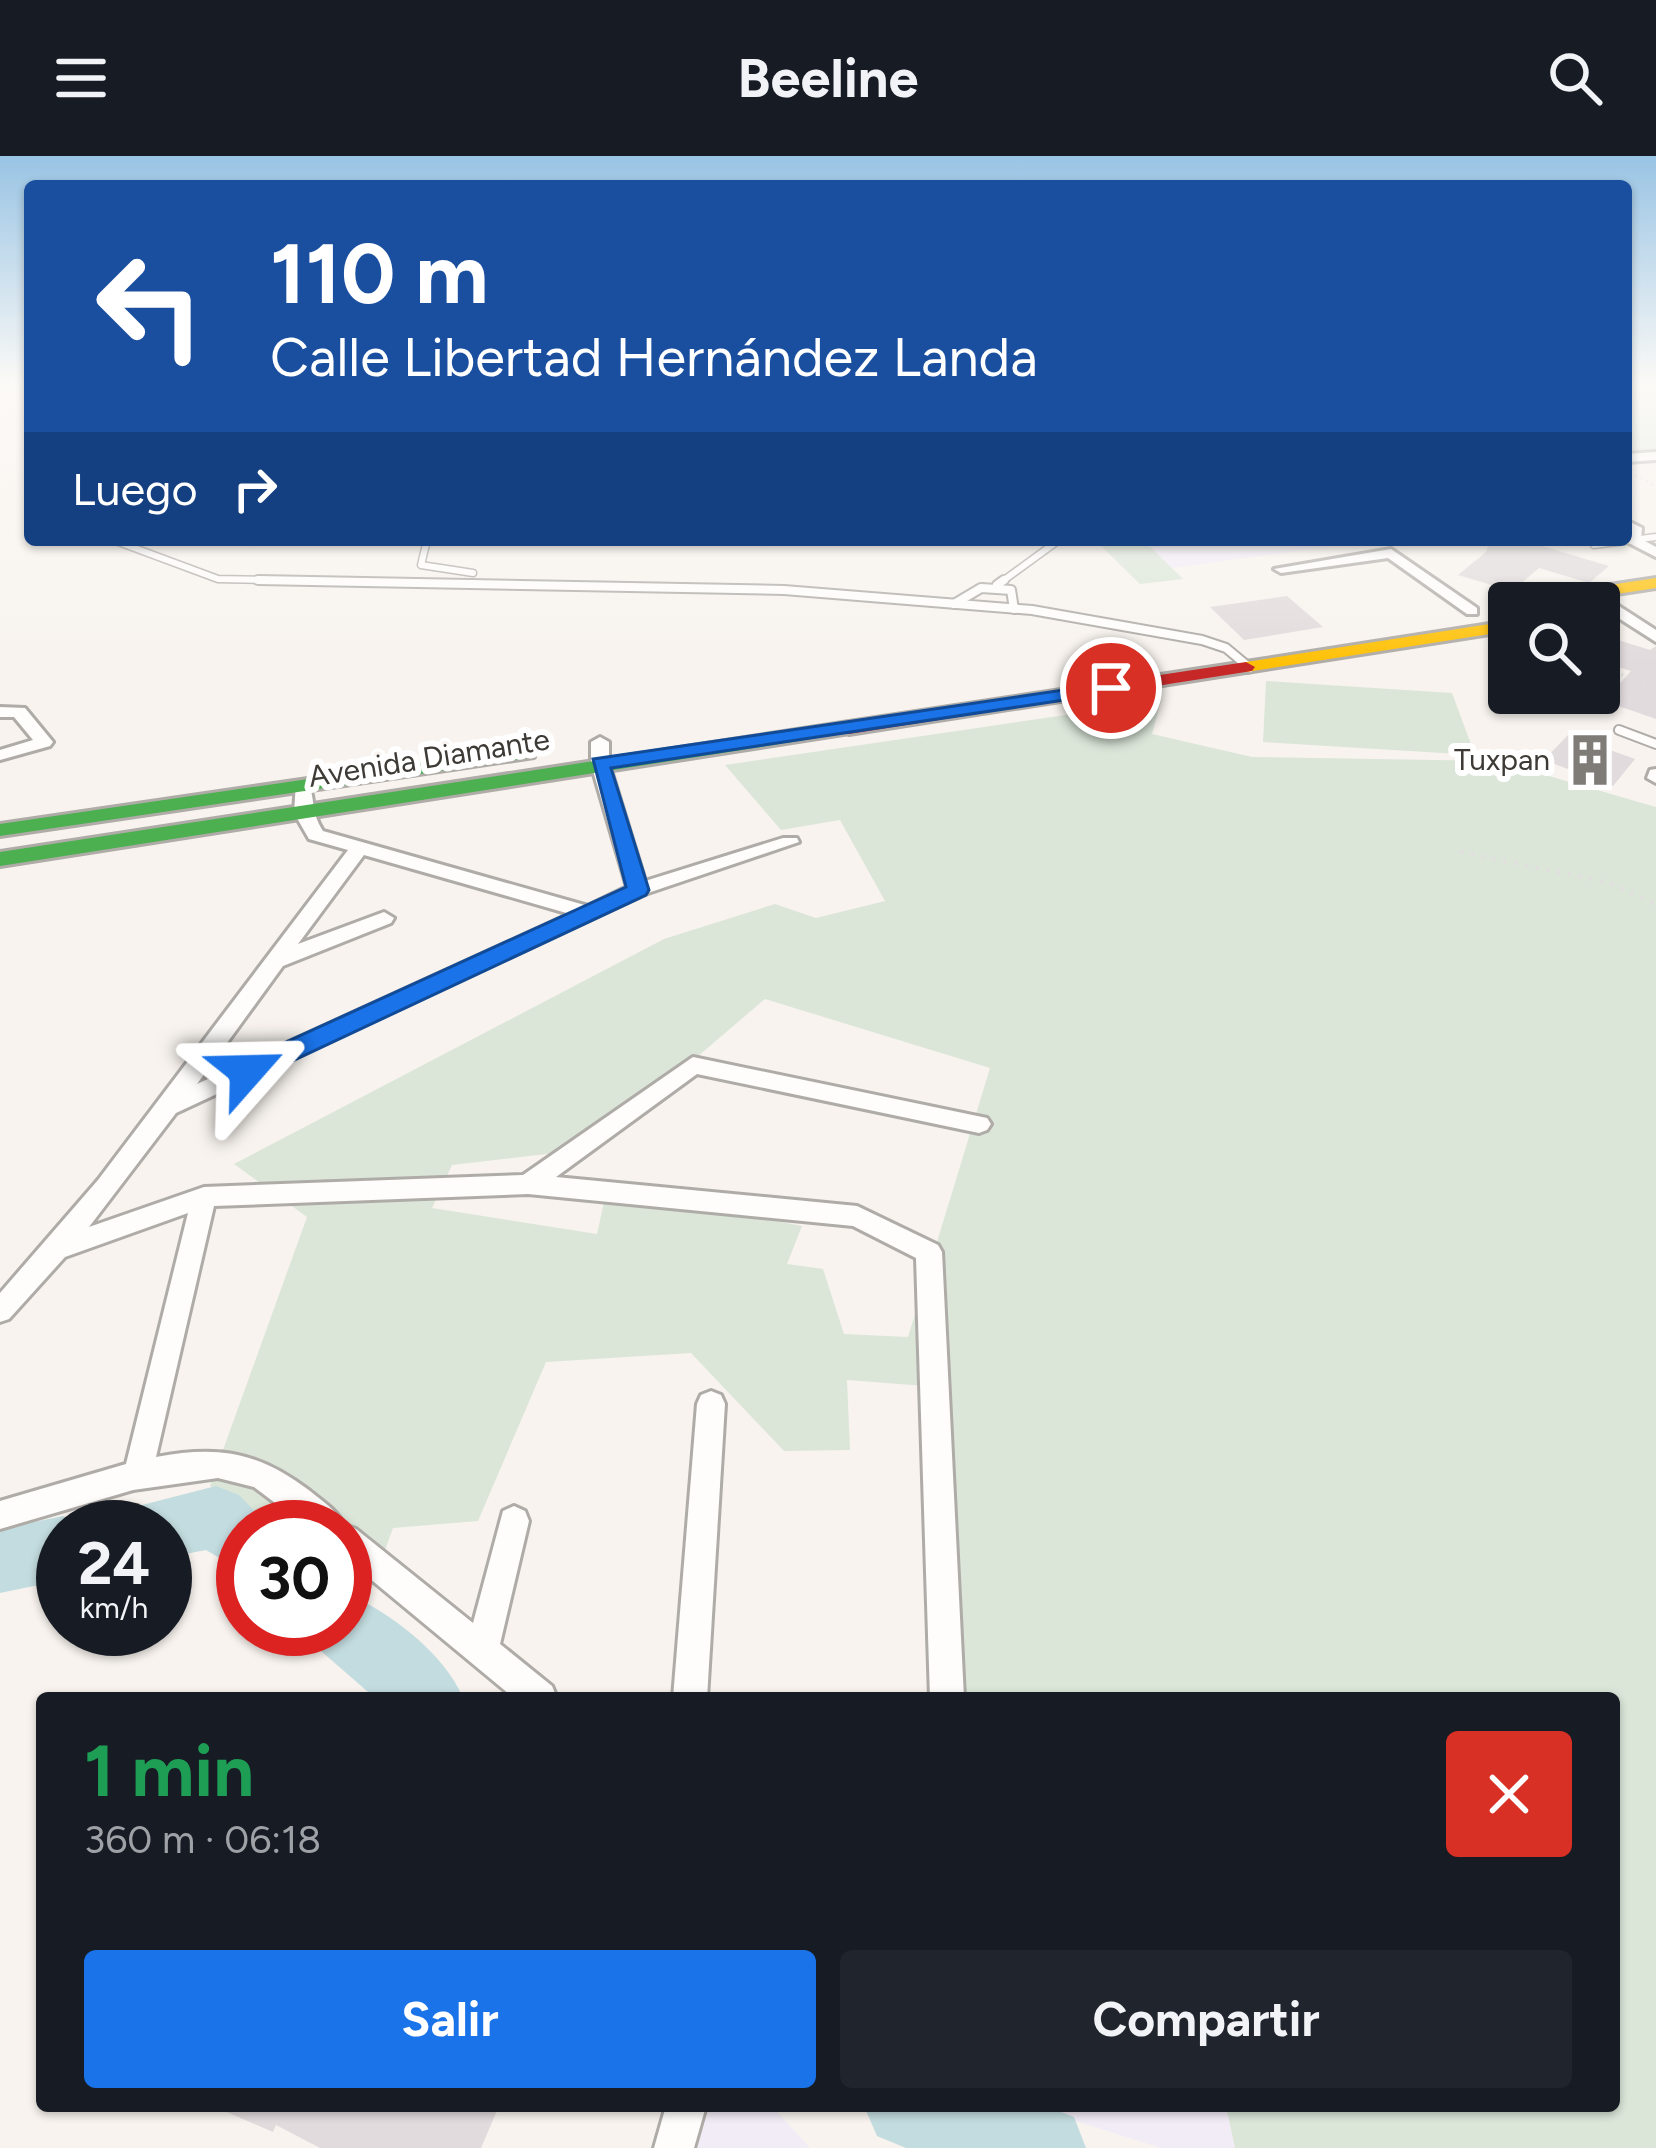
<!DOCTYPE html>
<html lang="es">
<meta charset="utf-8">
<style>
body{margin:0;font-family:Figtree,sans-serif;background:#20242c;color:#f1f3f6;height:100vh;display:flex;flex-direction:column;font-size:45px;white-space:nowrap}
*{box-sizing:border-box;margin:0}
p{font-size:39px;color:#9ea1a6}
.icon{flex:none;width:66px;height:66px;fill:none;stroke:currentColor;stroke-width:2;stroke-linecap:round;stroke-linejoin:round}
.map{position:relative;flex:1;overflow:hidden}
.panel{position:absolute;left:36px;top:1536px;width:1584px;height:420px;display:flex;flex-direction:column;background:#171b24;border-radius:12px;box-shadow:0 3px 9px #0004}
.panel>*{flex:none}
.top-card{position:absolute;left:24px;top:24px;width:1608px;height:366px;border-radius:12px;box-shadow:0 3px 9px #0004;background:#1a4fa0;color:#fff;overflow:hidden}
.fabs{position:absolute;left:1488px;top:426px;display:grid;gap:24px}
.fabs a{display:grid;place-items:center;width:132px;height:132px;border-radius:12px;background:#171b24;box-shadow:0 3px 9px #0004;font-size:60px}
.speed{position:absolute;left:36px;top:1344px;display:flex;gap:24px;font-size:60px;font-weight:700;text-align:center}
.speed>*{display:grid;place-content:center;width:156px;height:156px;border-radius:50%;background:#171b24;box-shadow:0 3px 9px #0004;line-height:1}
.speed small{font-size:30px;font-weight:400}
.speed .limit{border:18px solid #d22;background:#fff;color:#111}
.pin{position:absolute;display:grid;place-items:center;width:102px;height:102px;color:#fff;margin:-51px;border:6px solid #fff;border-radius:50%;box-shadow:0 3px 12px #0007}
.me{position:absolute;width:132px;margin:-66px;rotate:65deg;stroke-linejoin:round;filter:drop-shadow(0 0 9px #0008)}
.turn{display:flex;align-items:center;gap:42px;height:252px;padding:0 48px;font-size:54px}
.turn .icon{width:156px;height:156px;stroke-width:2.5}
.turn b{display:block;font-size:84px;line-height:102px}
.then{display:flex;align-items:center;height:114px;padding:0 48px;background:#0003;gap:24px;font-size:45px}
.round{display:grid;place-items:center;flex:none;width:126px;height:126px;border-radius:12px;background:#20242c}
.summary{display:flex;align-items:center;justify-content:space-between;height:204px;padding:0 48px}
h1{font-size:72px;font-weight:700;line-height:90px;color:#1e9e55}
.cta{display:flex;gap:24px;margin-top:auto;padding:24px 48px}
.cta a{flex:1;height:138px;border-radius:12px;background:#1a73e8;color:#fff;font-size:48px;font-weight:700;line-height:138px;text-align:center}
.cta a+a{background:#20242c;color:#f1f3f6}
header{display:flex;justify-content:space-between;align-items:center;height:156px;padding:0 48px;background:#171b24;font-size:54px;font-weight:700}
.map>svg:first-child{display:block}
</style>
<header><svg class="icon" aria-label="menu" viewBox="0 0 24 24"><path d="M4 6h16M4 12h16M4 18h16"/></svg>Beeline<svg class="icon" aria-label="search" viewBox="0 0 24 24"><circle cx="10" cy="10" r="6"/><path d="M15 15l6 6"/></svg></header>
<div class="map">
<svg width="1656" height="1992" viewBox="0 0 1656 1992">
<rect width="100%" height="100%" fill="#f8f3ee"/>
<!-- education -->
<g fill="#f2ecf6">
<path d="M1143 384H1378L1172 412Z"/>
<path d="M695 1950H772L810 1992H685Z"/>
<path d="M1028 1950H1226L1235 1992H1161Z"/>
</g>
<!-- green -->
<g fill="#dbe6d9" fill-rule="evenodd">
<path d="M1626 229H1656V298L1626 299Z"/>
<path d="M1095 384H1143L1183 423 1140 428Z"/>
<path d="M1266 525 1452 537 1475 599 1263 586Z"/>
<path d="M1161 545 1152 578 1252 601 1497 605 1656 651V1992H1235L1226 1950H1614V1542H960L925 1230 847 1224 850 1294 784 1295 691 1197 546 1206 478 1365 393 1372 371 1433 345 1417V1371H273L210 1330 307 1061 234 1008 664 783 775 748 816 762 885 745 840 664 781 674 725 609ZM765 843 990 912 908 1181 844 1178 823 1113 787 1108 802 1070 607 1032 597 1078 432 1052 452 1009 589 993Z"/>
</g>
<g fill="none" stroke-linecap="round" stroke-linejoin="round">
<!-- river -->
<g fill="#c3dcdf" fill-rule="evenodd">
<path d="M216 1330 239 1339 270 1371H243V1416L206 1394 165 1402V1371H133L142 1349Z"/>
<path d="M63 1360 87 1371H63V1424L0 1437V1373Z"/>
<path d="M345 1437C389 1455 445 1498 463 1542H375L321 1495 312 1473H345Z"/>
<path d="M864 1950H1046L1074 1961 1086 1992H906L877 1980Z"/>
</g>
</g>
<!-- building -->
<g fill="#e2dbdd">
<path d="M1490 384H1522L1609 410 1589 427 1539 412 1512 435 1458 419 1486 396Z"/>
<path d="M1287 440 1323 471 1244 484 1210 451Z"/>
<path d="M1599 478 1650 494 1656 490V563L1604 545 1631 515 1599 505Z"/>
<path d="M1568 579 1635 603 1613 630 1544 604Z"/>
<path d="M213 1950H499L481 1992H320L276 1969 273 1976Z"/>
</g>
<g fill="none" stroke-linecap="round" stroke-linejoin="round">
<!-- lane-far1 casing -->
<g stroke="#afaca8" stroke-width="9">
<g id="lane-far1">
<path d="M113 384 218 423 413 427"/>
<path d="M427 384 421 409 473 417"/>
<path d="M1594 389 1656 381"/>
<path d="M1000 427 1059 384"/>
</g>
</g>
<!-- lane casing -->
<g stroke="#afaca8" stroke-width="12">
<g id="lane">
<path d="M258 424 784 434 1032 454 1202 484 1226 492 1250 512"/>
<path d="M997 429 1004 424"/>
<path d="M954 448 981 432 1011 434 1014 453"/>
<path d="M1619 574 1656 588"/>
</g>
</g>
<!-- street casing -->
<g stroke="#afaca8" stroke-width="6">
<g id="street">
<path d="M1656 296V304L1626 306V298Z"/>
<path d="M1626 364 1642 372 1641 383 1656 391V401L1629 387Z"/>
<path d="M1391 393 1477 452V458H1467L1388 402 1281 417 1274 413Z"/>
<path d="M1584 434H1594L1656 474V486L1584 440Z"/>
<path d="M0 551 25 552 53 586 50 590 0 604V594L33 584 14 561H0Z"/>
<path d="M600 581 609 586V608L645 725 783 682H797L799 686 645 738 176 957 89 1071 204 1031 523 1019 693 901 987 962 991 968 987 974 979 977 697 918 556 1021 857 1050 938 1089 942 1096 964 1542H930L916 1102 853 1070 528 1038 214 1050 156 1301C219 1289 259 1296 310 1335 322 1345 337 1354 344 1369L356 1373 473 1467 503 1355 514 1350 525 1355 529 1365 500 1488 552 1530 557 1542H514L345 1402V1371H307L254 1331 218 1322 133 1334 0 1373V1345L126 1308 188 1057 65 1101 9 1163 0 1166V1137L98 1024 348 694 309 683 294 657 296 626H308C316 645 310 654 323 675L588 750 627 731 591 608V586ZM364 699 570 758 197 928 283 810 391 767 394 762 384 756 298 788Z"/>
<path d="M1656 613V627L1647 622 1650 614Z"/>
<path d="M711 1235 721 1239 725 1248 707 1542H673L697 1248 701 1239Z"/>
<path d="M666 1950H706L694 1992H654Z"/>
</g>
</g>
<!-- fast casing -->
<g stroke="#afaca8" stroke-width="6">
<g id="fast">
<path d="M849 566 858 572 856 576 0 710V696Z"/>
<path d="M527 591 534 593V601L0 680V668Z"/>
</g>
</g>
<!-- slow casing -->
<g stroke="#afaca8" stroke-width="6">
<g id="slow">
<path d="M1656 422V432L1557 447H1516L1524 442Z"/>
<path d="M1509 465V475L1246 516 1237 511 1246 506Z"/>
</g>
</g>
<!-- jam casing -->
<g stroke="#afaca8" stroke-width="6">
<path id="jam" d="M1246 506 1255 511 1252 515 849 578 840 572 849 566Z"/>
</g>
<!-- path-far1 -->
<g stroke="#e1dfde" stroke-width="3" stroke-dasharray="1.5 4.5" stroke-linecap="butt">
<path d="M1636 319 1656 331"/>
<path d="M1599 510 1656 531"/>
</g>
<!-- path -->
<path stroke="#e1dfde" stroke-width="4.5" stroke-dasharray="3 8" stroke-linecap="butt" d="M1460 696 1610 727 1656 749"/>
<!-- lane-far1 -->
<use href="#lane-far1" stroke="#fefdfc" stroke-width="6"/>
<!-- lane -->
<use href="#lane" stroke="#fefdfc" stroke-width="8"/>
<!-- street -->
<use href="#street" fill="#fefdfc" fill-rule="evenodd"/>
<!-- fast -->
<use href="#fast" fill="#4caf50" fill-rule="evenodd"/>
<!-- slow -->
<use href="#slow" fill="#ffc107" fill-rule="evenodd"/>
<!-- jam -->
<use href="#jam" fill="#c62828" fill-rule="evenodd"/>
</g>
<!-- sky -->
<linearGradient id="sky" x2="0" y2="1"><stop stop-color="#99c4e4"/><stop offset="0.45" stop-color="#fcfaf7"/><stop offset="1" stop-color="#fcfaf7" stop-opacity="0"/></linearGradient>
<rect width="1656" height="508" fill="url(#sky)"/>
<!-- route -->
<path fill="#1a73e8" stroke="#114b97" stroke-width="3" d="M1111 527 1120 532 1117 536 611 612 649 734 646 739 256 922 247 924 234 915 238 908 626 731 593 603Z"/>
<!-- icons -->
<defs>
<g id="building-bare" transform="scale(4.14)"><path d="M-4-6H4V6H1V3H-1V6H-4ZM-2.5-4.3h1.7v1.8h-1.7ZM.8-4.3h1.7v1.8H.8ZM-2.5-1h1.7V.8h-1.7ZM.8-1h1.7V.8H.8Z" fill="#7f7b77" stroke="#fff" stroke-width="2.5" paint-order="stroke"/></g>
</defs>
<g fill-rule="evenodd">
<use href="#building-bare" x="1590" y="604"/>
</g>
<g text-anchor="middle" stroke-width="12" stroke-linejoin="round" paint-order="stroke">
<!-- far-street labels -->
<g font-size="30" fill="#3e3b37" stroke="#fff">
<text transform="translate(429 602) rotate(-9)" y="10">Avenida Diamante</text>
</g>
<!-- far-poi labels -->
<g font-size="30" fill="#3e3b37" stroke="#fff" text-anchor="end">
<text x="1550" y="614">Tuxpan</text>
</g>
</g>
</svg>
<div class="fabs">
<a><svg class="icon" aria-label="search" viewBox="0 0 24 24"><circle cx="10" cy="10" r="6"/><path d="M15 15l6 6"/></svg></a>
</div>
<div class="speed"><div>24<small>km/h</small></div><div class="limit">30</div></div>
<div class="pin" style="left:1111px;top:532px;background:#d93025"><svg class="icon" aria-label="arrive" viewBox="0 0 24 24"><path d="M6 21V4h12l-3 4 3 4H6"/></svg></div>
<svg class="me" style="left:247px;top:915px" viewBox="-20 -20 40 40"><path d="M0-17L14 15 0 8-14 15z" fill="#1a73e8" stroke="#fff" stroke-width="4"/></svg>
<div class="top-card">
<div class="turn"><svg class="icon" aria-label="left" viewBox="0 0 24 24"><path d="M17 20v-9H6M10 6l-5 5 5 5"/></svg><div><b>110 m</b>Calle Libertad Hernández Landa</div></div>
<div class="then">Luego<svg class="icon" aria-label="right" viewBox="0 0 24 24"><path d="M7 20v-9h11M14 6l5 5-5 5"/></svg></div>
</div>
<section class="panel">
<div class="summary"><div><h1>1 min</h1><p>360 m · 06:18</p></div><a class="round" style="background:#d93025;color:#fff"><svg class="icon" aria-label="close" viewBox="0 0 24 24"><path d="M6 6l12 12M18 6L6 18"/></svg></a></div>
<div class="cta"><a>Salir</a><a>Compartir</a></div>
</section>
</div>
